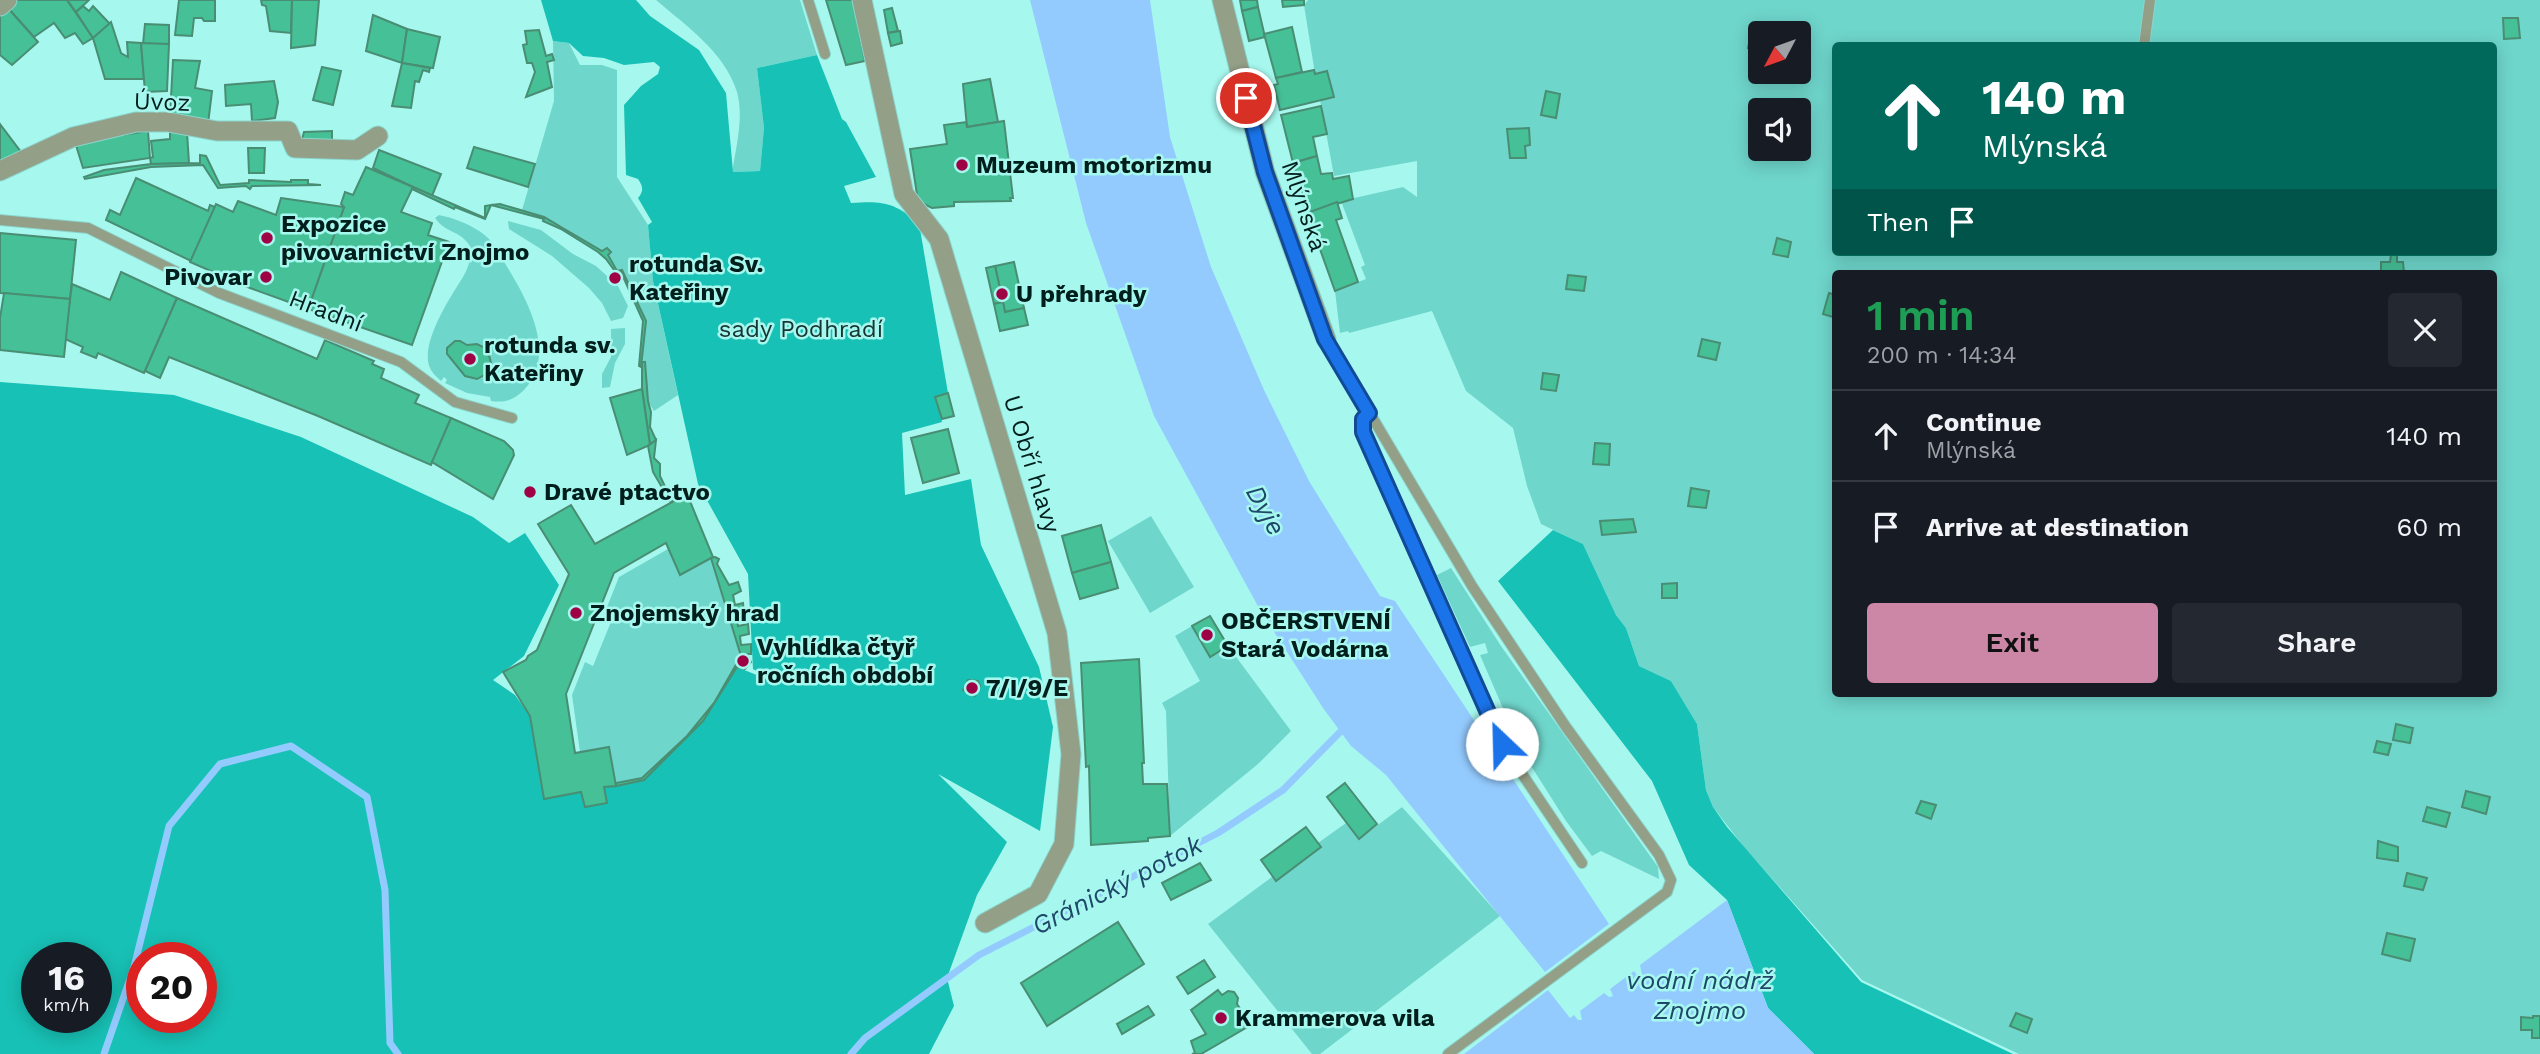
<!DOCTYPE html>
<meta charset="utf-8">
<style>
body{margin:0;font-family:"Work Sans",sans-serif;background:#242831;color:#f1f3f6;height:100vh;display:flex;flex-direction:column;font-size:26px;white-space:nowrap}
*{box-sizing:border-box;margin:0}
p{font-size:23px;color:#9ea1a6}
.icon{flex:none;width:38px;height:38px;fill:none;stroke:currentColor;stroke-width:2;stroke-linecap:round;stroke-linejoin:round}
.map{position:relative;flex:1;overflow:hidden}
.panel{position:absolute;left:1832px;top:270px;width:665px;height:427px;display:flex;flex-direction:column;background:#171b24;border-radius:7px;box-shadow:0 4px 18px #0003}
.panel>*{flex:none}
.banner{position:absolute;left:1832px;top:42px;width:665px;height:214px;border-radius:7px;box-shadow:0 4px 18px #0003;background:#00695c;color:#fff;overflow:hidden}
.needle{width:46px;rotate:229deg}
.fabs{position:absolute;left:1748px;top:21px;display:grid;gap:14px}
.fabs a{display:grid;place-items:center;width:63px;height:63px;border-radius:7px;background:#171b24;box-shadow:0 4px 18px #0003;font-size:35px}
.speed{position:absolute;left:21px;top:942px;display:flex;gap:14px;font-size:35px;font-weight:700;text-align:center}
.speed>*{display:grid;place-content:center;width:91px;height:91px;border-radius:50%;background:#171b24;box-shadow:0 4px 18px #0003;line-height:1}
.speed small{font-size:18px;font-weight:400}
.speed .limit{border:10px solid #d22;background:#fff;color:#111}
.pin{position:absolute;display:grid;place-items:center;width:60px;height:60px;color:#fff;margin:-30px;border:4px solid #fff;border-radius:50%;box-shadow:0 2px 7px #0007}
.me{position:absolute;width:77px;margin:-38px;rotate:336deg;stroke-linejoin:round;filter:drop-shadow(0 0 5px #0008)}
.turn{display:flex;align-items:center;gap:24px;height:147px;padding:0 35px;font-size:32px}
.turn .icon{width:91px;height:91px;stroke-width:2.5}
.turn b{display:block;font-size:49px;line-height:60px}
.then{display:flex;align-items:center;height:66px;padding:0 35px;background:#0003;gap:14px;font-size:26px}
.round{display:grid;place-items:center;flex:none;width:74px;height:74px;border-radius:7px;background:#242831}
.summary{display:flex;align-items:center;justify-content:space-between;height:119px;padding:0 35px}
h1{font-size:42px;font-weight:600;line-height:52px;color:#1e9e55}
.button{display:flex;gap:14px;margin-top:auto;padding:14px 35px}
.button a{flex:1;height:80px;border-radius:7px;background:#cc87a6;color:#111;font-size:28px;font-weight:600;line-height:80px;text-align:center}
.button a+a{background:#242831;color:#f1f3f6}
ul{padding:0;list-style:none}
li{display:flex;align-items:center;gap:21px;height:91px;padding:0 35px;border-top:2px solid #363941}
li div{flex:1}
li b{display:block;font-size:26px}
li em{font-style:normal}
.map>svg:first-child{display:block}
</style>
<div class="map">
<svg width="2540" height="1054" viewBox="0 0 2540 1054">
<rect width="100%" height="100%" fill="#a6f8ef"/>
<!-- green -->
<g fill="#6fd6cc" fill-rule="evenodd">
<path d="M656 0H800L817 55 757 68 764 128 760 171 732 172C736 148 744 117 737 92 724 51 686 26 656 0Z"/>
<path d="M1308 0H2540V1054H2019L1862 980 1744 847 1713 807 1706 790 1697 724 1671 681 1639 666 1626 628 1616 615 1583 544 1541 524 1527 486 1513 428 1466 391 1432 311 1349 333 1348 331 1340 333 1335 291 1366 279 1361 267 1365 265 1341 201 1403 187 1417 197V161L1334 176 1320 100 1326 71 1315 74 1304 5ZM1760 33H1799V72H1760ZM1836 46H2494V252H1836ZM1760 110H1799V149H1760ZM1836 273H2494V693H1836Z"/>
<path d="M553 41 569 43 580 65H602L617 70V177L648 225 653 281 678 395 654 411 648 401 645 362H642L646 321 622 270 617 271 608 255 611 252 607 248 602 251 560 225 522 210 554 101Z"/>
<path d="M439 215C455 218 477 227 488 238 496 245 501 257 506 265 527 299 558 354 524 390 514 400 505 403 491 401L490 397 467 393 445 383 447 380 444 377 441 381C437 377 432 373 430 368 419 344 451 296 463 277 468 269 470 259 473 251 461 228 448 236 435 218Z"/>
<path d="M508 221 541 230 573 254 596 266 618 286 628 306 623 318 611 321 602 303 589 288 552 256 509 229Z"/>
<path d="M625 328V344L615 363 610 387 602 388V374L611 357V329Z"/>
<path d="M1151 516 1194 587 1150 613 1108 541Z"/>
<path d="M668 549 680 574 711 558 741 656 714 703 687 736 642 778 616 783 608 747 580 752 572 695 585 662 593 666 615 612 607 607 619 577Z"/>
<path d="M1451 568 1501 646 1658 867 1659 879 1601 851 1592 856 1566 821 1521 750 1480 655 1488 653 1485 643 1470 647 1437 575Z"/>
<path d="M1192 626 1209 657 1228 646 1291 731 1258 764 1170 836 1166 711 1162 703 1200 681 1175 636Z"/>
<path d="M1402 807 1500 916 1320 1054H1312L1208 924 1272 877 1276 881 1321 847 1318 843 1346 823 1359 839Z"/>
</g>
<!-- forest -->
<g fill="#18c1b5" fill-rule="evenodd">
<path d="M541 0H636L650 16 699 50 726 93 733 172 760 171 764 128 757 68 817 55 842 119 846 122 876 177 844 186 851 203C883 201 893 202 919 223L948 393 936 397 942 422 902 433 905 495 971 479 981 545 1039 667 1053 727 1040 831 938 774 1007 842 977 895 947 978 954 1006 929 1054H0V382L174 395 301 437 473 517 509 543 525 533 559 585 524 656 493 680 515 695 530 716 544 799 581 792 585 807 607 803 604 787 644 780 703 721 737 667 781 685 753 669 748 574 698 484 653 281 648 225 652 222 638 198C644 191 643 186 638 179L626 175 624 105 641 86 658 74 660 67 654 62 624 65 604 58 583 56 569 43 553 41ZM37 957H96V1017H37ZM142 957H201V1017H142Z"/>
<path d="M1553 530 1583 544 1616 615 1626 628 1639 666 1671 681 1697 724 1706 790 1713 807 1727 827 1861 982 2013 1054H1814L1768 1008 1727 900 1689 865 1652 781 1498 581Z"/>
</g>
<!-- water -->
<g fill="#94cbff">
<path d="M1030 0H1150L1170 137 1211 267 1264 390 1309 481 1380 596 1395 601 1609 924 1545 972 1386 775 1351 746 1323 708 1260 610 1154 416 1086 223Z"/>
<path d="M1727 900 1768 1008 1814 1054H1464L1548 990 1570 1018 1574 1015 1578 1020H1582L1580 1011 1604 993 1609 997 1613 996 1610 989 1634 971 1637 975H1642L1640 965Z"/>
</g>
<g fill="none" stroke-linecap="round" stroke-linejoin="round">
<!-- stream -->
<g stroke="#94cbff" stroke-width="7">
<path d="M104 1054 134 967 169 826 220 764 291 746 367 797 385 890 390 1043 398 1054"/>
<path d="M851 1054 865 1038 979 955 1218 833 1283 790 1346 726"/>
</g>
</g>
<!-- building -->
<g fill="#46c097" stroke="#498d73" stroke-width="2">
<path d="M16 0H67L93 38 83 44 75 33 65 38 54 23 34 37 7 7Z"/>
<path d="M67 0H89L76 12Z"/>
<path d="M179 0H215V21H204L202 18H194L192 36 175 35Z"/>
<path d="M261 0H292L291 33 270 31 266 6 262 5Z"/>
<path d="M292 0H319L315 45 291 48Z"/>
<path d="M826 0H853L865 61 846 65Z"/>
<path d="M1240 0H1257L1258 7 1242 11Z"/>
<path d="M1282 0H1304V5L1283 7Z"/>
<path d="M83 6 89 11 93 6 110 24 93 38 76 12Z"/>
<path d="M7 7 38 42 12 65 0 55V14Z"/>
<path d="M1258 7 1265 37 1249 41 1242 11Z"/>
<path d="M892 8 898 31 888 33 884 10Z"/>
<path d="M373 15 407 29 402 63 366 51Z"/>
<path d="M2503 18H2518L2520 38 2504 39Z"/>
<path d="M111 22 121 53 128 57 127 42 141 43 144 79H105L93 38Z"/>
<path d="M145 24 169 25V44H143Z"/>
<path d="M1292 27 1302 72 1276 78 1264 34Z"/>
<path d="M407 29 440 37 433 68 402 63Z"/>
<path d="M539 30 546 56 552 54 554 60 547 62 552 87 526 97 535 72 532 63H527L523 45 527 44 525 31Z"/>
<path d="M900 31 902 43 891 46 888 33Z"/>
<path d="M1751 34 1760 37V51L1748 48Z"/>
<path d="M141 43 169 44 167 91 145 92Z"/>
<path d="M173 60 200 61 195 88 212 91 208 124 170 117Z"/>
<path d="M402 63 430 68 429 72 423 70 419 82 415 81 411 108 392 106Z"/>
<path d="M322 67 341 71 333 105 313 100Z"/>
<path d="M1314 70 1315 74 1327 71 1334 97 1280 110 1274 85 1278 84 1276 78Z"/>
<path d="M990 79 998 122 967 127 963 84Z"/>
<path d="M274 81 278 102 275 118 252 121 251 104 226 106 225 85Z"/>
<path d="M1546 91 1560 94 1556 118 1541 115Z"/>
<path d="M1321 106 1327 134 1313 137 1317 156 1293 163 1281 115Z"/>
<path d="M1004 121 1013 198H1010L1011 201 954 202V206L932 208 918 201 910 149 947 144 944 125 966 122 967 127Z"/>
<path d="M0 124 21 152 2 162 0 159Z"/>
<path d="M1529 128 1530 145 1525 146 1526 158H1510L1507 129Z"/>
<path d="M170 130 187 132 189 163 151 164 150 158 153 157 151 141 170 139Z"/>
<path d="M148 131 150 158 83 168 75 142Z"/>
<path d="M332 131V142L301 143 304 132Z"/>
<path d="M474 147 535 164 528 187 467 168Z"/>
<path d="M248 148H265L264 173H249Z"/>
<path d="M379 150 441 174 432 196 373 168Z"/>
<path d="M200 155 206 156 220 185 249 183V180L291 182V180H308V184L321 185 252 186 250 189 246 186 218 188 203 165 151 167 85 179 84 177 104 170 151 164 200 163Z"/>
<path d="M1317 156 1321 174 1332 173 1333 179 1349 176 1353 199 1307 213 1301 194 1303 193 1293 163Z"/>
<path d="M366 167 413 187 401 212 432 223 428 235 449 242 412 345 308 309 344 207 341 204 345 192 353 195Z"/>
<path d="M136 178 208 211 210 205 215 207 191 261 106 220 110 210 120 215Z"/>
<path d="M413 187 485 218V206L491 205 485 219 455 207 454 209 412 189Z"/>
<path d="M281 198 344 207 308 309 250 288 190 262 216 204 233 212 238 201 276 215Z"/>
<path d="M1337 202 1342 218 1336 220 1358 282 1335 291 1307 213Z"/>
<path d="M500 204 544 217 602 251 607 248 611 252 608 255 617 271 622 270 646 321 641 367 639 366 643 321 621 272 617 274 606 259 598 252 561 229 543 221 544 219 491 205Z"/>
<path d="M0 233 76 240 70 299 0 293Z"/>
<path d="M1777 238 1791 242 1788 257 1773 254Z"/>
<path d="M2391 255H2397V262H2403L2404 273H2381V262H2390Z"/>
<path d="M1014 262 1024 308 1005 312 995 266Z"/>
<path d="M995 266 1003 302 994 304 986 268Z"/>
<path d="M121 272 177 298 144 373 98 353 96 358 81 352 83 347 65 339 72 284 110 300Z"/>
<path d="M1568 275 1586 277 1584 291 1566 289Z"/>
<path d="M4 293 70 299 64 357 0 350V318Z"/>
<path d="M1829 293 1836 295V318L1823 314Z"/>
<path d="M177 298 317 359 325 340 374 361 372 364 384 369 381 378 419 395 415 403 451 418 431 465 318 416 169 357 160 378 145 371Z"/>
<path d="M1003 302 1005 312 1024 308 1028 325 1000 331 994 304Z"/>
<path d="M1702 339 1720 343 1716 360 1698 356Z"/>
<path d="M455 341H460L467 345 477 344 485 348 489 355 491 363 486 374 477 379 465 376 447 354V348Z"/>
<path d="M642 362H645L648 401 651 412 650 427 656 440 650 445 642 389Z"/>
<path d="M1543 373 1559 375 1556 391 1541 389Z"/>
<path d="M642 389 650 445 627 455 610 398Z"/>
<path d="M948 393 954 416 942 419 935 397Z"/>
<path d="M451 418 504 441 513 450 514 455 493 499 432 462Z"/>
<path d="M948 429 959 473 923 483 911 438Z"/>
<path d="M656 440 654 458 660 464V476L672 501 671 503 653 472 648 446Z"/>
<path d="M1595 443 1610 444 1609 465 1593 464Z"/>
<path d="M1691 488 1709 491 1706 508 1688 506Z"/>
<path d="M687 494 713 557 680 575 666 543 614 573 566 694 575 753 609 747 616 786 604 787 607 803 585 807 581 792 544 799 530 716 503 672 526 660 528 656 537 650 569 574 538 524 571 505 595 544Z"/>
<path d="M1633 519 1636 532 1602 535 1600 521Z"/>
<path d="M1101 525 1111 562 1072 573 1062 536Z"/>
<path d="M715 557 719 559 717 564 729 585 738 582 741 591 733 595 735 605 743 603 744 613 736 616 738 626 748 624 749 634 740 636 741 645 751 644V654H747L751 662 745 669 737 667 703 721 644 780 616 786V783L642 778 687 736 714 703 741 656 711 558Z"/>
<path d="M1111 562 1118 588 1080 599 1072 573Z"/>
<path d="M1677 583V598H1662V584Z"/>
<path d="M1210 616 1228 646 1210 657 1192 626Z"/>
<path d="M1139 659 1144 763H1142L1143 784H1167L1170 836 1148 838V841L1091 845 1089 766 1086 767 1081 663Z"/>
<path d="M968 680 978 681 980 686 975 696 963 690Z"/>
<path d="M2396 724 2413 728 2410 743 2393 740Z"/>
<path d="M2377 741 2391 744 2388 755 2374 752Z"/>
<path d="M1345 783 1377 824 1359 839 1327 797Z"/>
<path d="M2466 791 2490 797 2486 814 2462 807Z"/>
<path d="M1921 801 1936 805 1931 819 1916 813Z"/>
<path d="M2427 807 2450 813 2446 827 2423 821Z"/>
<path d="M1306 827 1321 847 1276 881 1261 860Z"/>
<path d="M2378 841 2398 847V861L2377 858Z"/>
<path d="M1200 863 1211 880 1171 900 1162 883Z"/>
<path d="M2407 873 2427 878 2423 890 2404 886Z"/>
<path d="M1118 922 1144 964 1047 1026 1021 983Z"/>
<path d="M2387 933 2415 939 2410 961 2382 954Z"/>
<path d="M1204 960 1215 977 1188 994 1177 977Z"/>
<path d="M1218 990 1222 995 1228 991 1234 992 1238 998 1237 1004 1251 1025 1201 1054H1192L1195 1053 1191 1041 1206 1034 1191 1010Z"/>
<path d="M1148 1006 1154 1015 1122 1034 1117 1024Z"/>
<path d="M2016 1013 2032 1019 2027 1033 2010 1026Z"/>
<path d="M2533 1016H2540V1038H2532V1030H2521V1017L2533 1018Z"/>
</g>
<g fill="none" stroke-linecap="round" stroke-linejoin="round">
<!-- service casing -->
<g stroke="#8bd5cd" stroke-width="12">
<g id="service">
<path d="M808 0 825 54"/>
<path d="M2144 46 2150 0"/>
<path d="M0 220 88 228 219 293 401 362 455 402 512 418"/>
<path d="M1326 339 1472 586 1566 727 1659 855 1671 880 1667 892 1448 1054"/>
<path d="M1369 413 1363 420V432L1502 744 1582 863"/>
</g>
</g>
<!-- minor casing -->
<g stroke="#8bd5cd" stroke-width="21">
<g id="minor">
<path d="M862 0 904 194 939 239 1057 633 1071 754 1064 844 1038 894 985 923"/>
<path d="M1222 0 1265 172 1326 339"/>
<path d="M0 6 7 0"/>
<path d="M0 171 73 137 136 122H168L217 131H288L295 148 357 150 378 136"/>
</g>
</g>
<!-- service -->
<use href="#service" stroke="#949f87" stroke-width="10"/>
<!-- minor -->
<use href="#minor" stroke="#949f87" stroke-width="19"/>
</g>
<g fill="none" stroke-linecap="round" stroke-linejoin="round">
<!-- route casing -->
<g stroke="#114b97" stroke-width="18">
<path id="route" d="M1246 98 1265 172 1325 339 1369 413 1363 419V432L1502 744"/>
</g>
<!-- route -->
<use href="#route" stroke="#1a73e8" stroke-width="12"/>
</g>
<!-- markers -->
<g fill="#9f0244" stroke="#a6f8ef" stroke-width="2.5">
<circle cx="962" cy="165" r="7"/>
<circle cx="267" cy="238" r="7"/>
<circle cx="266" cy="277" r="7"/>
<circle cx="615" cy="278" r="7"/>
<circle cx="1002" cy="294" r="7"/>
<circle cx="470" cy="359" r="7"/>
<circle cx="530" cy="492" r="7"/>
<circle cx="576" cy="613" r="7"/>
<circle cx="1207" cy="635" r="7"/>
<circle cx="743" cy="661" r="7"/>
<circle cx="972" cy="688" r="7"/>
<circle cx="1221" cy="1018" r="7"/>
</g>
<g text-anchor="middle" stroke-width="5" stroke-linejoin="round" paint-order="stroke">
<!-- street labels -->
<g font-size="24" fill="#001f1c" stroke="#a6f8ef">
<text transform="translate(162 102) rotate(2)" y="8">Úvoz</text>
<text transform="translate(1304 206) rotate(71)" y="8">Mlýnská</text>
<text transform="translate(326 311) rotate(21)" y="8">Hradní</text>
<text transform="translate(1032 464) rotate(73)" y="8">U Obří hlavy</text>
</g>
<!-- poi labels -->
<g font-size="24" font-weight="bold" fill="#001f1c" stroke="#a6f8ef" text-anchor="start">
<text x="976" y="173">Muzeum motorizmu</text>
<text x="281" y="232">Expozice<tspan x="281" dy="28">pivovarnictví Znojmo</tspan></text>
<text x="629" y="272">rotunda Sv.<tspan x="629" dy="28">Kateřiny</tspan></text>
<text x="252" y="285" text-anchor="end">Pivovar</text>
<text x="1016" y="302">U přehrady</text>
<text x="484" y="353">rotunda sv.<tspan x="484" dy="28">Kateřiny</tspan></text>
<text x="544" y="500">Dravé ptactvo</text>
<text x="590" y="621">Znojemský hrad</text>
<text x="1221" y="629">OBČERSTVENÍ<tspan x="1221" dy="28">Stará Vodárna</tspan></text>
<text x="757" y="655">Vyhlídka čtyř<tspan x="757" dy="28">ročních období</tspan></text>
<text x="986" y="696">7/I/9/E</text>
<text x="1235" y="1026">Krammerova vila</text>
</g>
<!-- park labels -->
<g font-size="24" fill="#173633" stroke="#a6f8ef">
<text x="801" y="337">sady Podhradí</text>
</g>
<!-- water labels -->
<g font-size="26" font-style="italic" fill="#1f4769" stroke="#a6f8ef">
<text transform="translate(1266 510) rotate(61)" y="9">Dyje</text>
<text transform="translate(1117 885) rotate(-27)" y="9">Gránický potok</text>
<text x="1700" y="989">vodní nádrž<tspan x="1700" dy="30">Znojmo</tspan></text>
</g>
</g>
</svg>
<div class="fabs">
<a><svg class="needle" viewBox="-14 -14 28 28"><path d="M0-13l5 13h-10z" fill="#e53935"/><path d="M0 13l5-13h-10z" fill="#9ea1a6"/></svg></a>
<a><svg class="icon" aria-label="sound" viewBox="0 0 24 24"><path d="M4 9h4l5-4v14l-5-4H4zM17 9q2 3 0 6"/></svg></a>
</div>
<div class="speed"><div>16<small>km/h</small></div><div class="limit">20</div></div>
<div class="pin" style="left:1246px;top:98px;background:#d93025"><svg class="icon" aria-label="arrive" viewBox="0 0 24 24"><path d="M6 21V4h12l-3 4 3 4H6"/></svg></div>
<svg class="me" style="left:1502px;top:744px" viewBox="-20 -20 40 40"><circle r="19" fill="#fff"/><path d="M0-13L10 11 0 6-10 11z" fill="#1a73e8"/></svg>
<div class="banner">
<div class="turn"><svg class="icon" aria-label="ahead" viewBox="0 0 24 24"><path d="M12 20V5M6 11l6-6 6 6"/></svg><div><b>140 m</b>Mlýnská</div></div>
<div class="then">Then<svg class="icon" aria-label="arrive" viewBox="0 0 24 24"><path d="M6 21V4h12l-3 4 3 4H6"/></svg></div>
</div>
<section class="panel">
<div class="summary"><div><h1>1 min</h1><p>200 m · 14:34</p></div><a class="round"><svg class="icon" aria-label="close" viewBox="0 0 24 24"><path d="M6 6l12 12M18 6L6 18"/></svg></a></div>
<ul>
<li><svg class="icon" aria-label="ahead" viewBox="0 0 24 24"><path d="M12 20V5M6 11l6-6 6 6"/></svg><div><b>Continue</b><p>Mlýnská</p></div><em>140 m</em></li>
<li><svg class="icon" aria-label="arrive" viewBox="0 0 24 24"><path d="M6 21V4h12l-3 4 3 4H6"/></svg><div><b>Arrive at destination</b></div><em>60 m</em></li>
</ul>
<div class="button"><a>Exit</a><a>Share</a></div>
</section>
</div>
